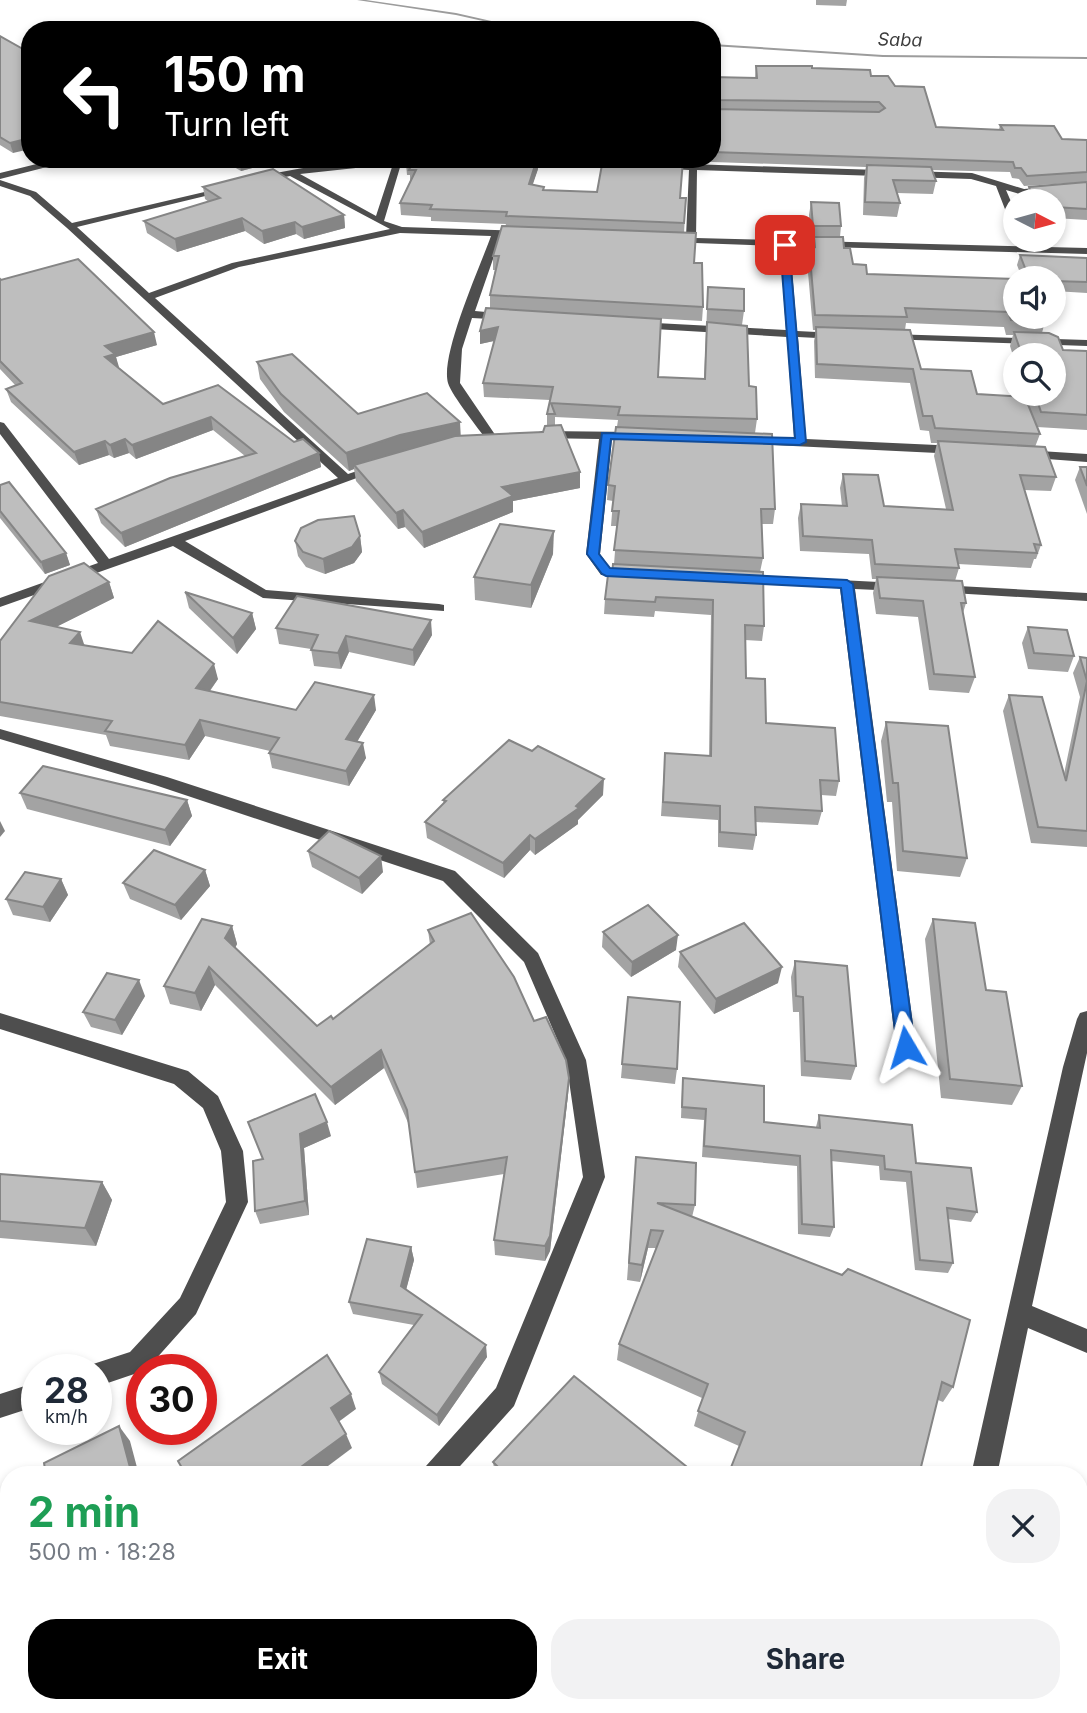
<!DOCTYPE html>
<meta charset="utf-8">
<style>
body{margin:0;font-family:Inter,sans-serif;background:#f2f2f3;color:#1f2937;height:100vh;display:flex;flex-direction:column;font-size:26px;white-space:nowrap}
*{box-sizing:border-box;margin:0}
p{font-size:23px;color:#747a83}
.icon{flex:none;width:38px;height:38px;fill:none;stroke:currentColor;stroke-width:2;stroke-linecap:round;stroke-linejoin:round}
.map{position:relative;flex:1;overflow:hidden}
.panel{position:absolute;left:0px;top:1466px;width:1088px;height:247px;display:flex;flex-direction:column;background:#fff;border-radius:28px 28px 0 0;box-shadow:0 4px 10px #0003}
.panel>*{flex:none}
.banner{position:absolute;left:21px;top:21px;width:700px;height:147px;border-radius:28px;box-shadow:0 4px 10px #0003;background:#000;color:#fff;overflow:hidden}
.needle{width:46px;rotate:96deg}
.controls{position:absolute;left:1003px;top:189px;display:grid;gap:14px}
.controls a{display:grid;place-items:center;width:63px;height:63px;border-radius:50%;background:#fff;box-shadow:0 4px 10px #0003;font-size:35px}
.speed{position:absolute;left:21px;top:1354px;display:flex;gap:14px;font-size:35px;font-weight:700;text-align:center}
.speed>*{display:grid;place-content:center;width:91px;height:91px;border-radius:50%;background:#fff;box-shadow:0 4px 10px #0003;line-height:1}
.speed small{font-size:18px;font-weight:400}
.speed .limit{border:10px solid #d22;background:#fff;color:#111}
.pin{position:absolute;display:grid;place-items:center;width:60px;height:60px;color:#fff;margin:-30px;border-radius:14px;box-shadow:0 4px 10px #0006}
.me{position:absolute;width:77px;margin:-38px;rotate:353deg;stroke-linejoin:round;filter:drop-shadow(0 0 5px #0008)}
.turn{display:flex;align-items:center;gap:24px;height:147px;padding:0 28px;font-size:32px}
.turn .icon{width:91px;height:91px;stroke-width:2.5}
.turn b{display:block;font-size:49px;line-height:60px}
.round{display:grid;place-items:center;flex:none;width:74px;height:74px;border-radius:28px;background:#f2f2f3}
.headline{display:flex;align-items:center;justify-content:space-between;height:119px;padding:0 28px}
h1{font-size:42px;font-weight:700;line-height:52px;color:#1e9e55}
.cta{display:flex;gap:14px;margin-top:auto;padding:14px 28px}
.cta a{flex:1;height:80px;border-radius:28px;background:#000;color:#fff;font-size:28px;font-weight:700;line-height:80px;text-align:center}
.cta a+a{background:#f2f2f3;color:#1f2937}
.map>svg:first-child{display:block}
</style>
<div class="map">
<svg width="1087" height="1713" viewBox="0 0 1087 1713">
<rect width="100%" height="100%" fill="#fff"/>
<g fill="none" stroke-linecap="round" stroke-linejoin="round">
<!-- stream -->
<g fill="#9c9c9c" fill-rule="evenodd">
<path d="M357 0H366L456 13 531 30H523L456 15Z"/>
<path d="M712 44 883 55 1087 57V59L883 57 712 46Z"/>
</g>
<!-- minor -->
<g fill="#4e4e4e" fill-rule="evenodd">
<path d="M57 159H78L0 179V173Z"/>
<path d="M434 159 431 164H401L384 221 402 227 524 231 529 234 524 237 501 236 475 311 508 314 513 317 508 320 472 318 462 349 460 383 498 439 496 442H488C479 429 452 396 448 383 440 355 480 267 491 236L400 233 239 267 155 298 348 474 378 464 384 468 185 541 266 590 439 604 444 605V611L263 598 173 546 0 607V598L98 563 0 434V422L4 423 109 559 338 478 67 228 30 196 0 186V180L36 192 72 223 230 186V190L77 227 149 293 232 263 390 229 290 176 261 182 258 177C316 163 374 159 434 159ZM393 164 376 216 300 174Z"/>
<path d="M515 159 623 162 627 165 623 168 512 164Z"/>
<path d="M658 163 972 173 1024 189 1087 184V190L1023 195 1006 190 1015 211V225L1010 222 996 186 971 179 697 170 696 238 1087 248V254L790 246 797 331 836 333 841 336 836 339 798 337 806 439 958 446 964 450 958 454 751 444 747 443V437L794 438 787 337 637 328 632 325 637 322 786 330 780 246 668 242V238L686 237 689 170 655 168Z"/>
<path d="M889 334 1087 340V346L885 339 884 337Z"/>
<path d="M542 431 636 432 642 436 636 440 612 439 600 554 610 568 641 570V576L601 575 586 554 599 439 538 438V432Z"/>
<path d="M1024 450 1087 454V462L1020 457 1018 454Z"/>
<path d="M741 575 898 583 905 587 898 591 855 589 916 1047 913 1053 906 1055 899 1053 896 1047 840 588 736 582 734 579Z"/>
<path d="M940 585 1087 593V601L935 592 933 589Z"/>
<path d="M0 729 167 777 455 871 538 953 586 1060 605 1177 514 1406 452 1475H422L426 1466 496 1388 583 1177 566 1060 524 962 443 881 155 785 0 739Z"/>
<path d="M1087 1011V1053L1032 1306 1087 1329V1353L1028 1328 997 1475H971L1063 1067 1077 1019 1080 1013Z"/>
<path d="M0 1013 188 1071 218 1096 243 1151 248 1202 196 1314 146 1370 96 1387V1370H86L87 1366 130 1352 180 1298 226 1202 221 1151 203 1108 174 1084 0 1029Z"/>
<path d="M37 1382V1406L0 1418V1394Z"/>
<path d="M75 1704H115L111 1713H72Z"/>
<path d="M921 1704H949L947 1713H919Z"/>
</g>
</g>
<!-- wall -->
<g fill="#a3a3a3" fill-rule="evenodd">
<path d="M816 0H847L846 6 816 5Z"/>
<path d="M0 36 13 153 0 145Z"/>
<path d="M756 66 812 68 871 76 895 86 936 127 999 130 1000 125 1062 139 1087 140V182L1024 186 1019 179 1012 178 1010 172 932 170 936 181 933 194 897 193 900 203 897 217 863 215 864 178 866 167 683 161 680 198H686L684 233 694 263 703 307 702 321 580 314 658 377 704 379 708 287 744 311 742 325 749 386 757 419 755 433 775 509 773 524H762L763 558 760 572 764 626 762 641 745 640 746 678 766 723 839 781 836 796 821 795 822 811 818 825 756 822V835L753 850 718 847V820L661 816 665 753 709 756 711 615 655 611 654 617 604 614 605 599 614 564 617 526H611L613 501 607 500 608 485 618 420 555 417V425L580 488 513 501V512L424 548 405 527 398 529 356 481 354 469 349 471 284 412 260 379 257 362 358 414 461 436 543 432 547 426V414L550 400 484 397 483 383 494 341 480 344 490 309V295L495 270H493V256L506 224 431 221V217L401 215 400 203 410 181V175H407L406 164 538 169 532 185 544 190 597 192 603 159H712V77L755 78Z"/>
<path d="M220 159H287L241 171Z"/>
<path d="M1087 182V220L1054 218V201H1027L1026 197 1029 187Z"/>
<path d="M203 187 344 215 345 228 304 239 296 234 264 244 245 231 177 252 147 233 144 221 209 202 205 199Z"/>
<path d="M811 202 841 226 840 237 853 264 867 274 1045 321 1042 333 1063 350 1087 351V430L1037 427 1040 434 1035 447 1056 477 1051 491 1024 490 1041 545 1036 559H1034L1031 568 958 564 959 568 955 581 966 603 963 613 975 677 969 693 929 690 918 617 876 614 873 593 876 579H872L869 554 800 551 798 518 801 504 842 506 840 488 843 474 884 506 946 509 934 456 937 443H931L929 431 920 430 910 383 815 378 814 341 816 330H813L807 261 809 246 813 247 814 239H811L809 215ZM906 323 1004 327 1006 335H1013L1010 346 1015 362V355H1054V394H1025L1031 413 977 394 921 369 905 330Z"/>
<path d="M1020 255 1087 258V293L1054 291V278H1022L1017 265Z"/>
<path d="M0 279 157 345 116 357 118 367 163 404 294 442 319 453 321 467 125 547 101 523 96 509 245 456 213 430 136 459 129 453 114 458 109 455 79 465 11 402 6 389 16 386 0 369Z"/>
<path d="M1080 467H1087V514L1075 480Z"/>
<path d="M0 485 66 553 70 565 45 574 0 518Z"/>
<path d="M360 536 362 552 354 563 325 574 306 567 298 556 295 541Z"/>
<path d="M553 554 531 608 475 600 474 577Z"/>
<path d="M109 582 114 598 56 627 85 645 218 679 210 691 296 710H376L357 742 366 758 349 786 272 768 269 753 270 751 205 736 189 760 110 746 106 735 0 716V641Z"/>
<path d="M185 592 252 613 256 629 237 654 189 608Z"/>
<path d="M1028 627 1074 656 1068 672 1028 669 1022 643Z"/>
<path d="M276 628 432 635 414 666 349 652 341 669 314 666 311 649 279 644Z"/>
<path d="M1080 657 1087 658V847L1031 843 1003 711 1009 695 1064 774 1080 697 1073 673Z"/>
<path d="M886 722 967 858 960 877 897 871 892 802H887L881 741Z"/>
<path d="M20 793 187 800 192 816 170 846 27 809Z"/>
<path d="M603 795 578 820V824L535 855 530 850 504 878 427 838 425 822 444 804 443 800Z"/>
<path d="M308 851 383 872 362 894 312 867Z"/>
<path d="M205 870 210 886 181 920 130 899 123 883Z"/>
<path d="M61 879 68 895 50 922 13 915 6 899Z"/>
<path d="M933 919 986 990 1022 1086 1012 1105 941 1098 925 939Z"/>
<path d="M232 926 237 944 235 948 317 1026 333 1019 430 945 428 930 534 1021 569 1078 568 1095 550 1251 545 1261 495 1255 494 1240 504 1174 417 1188 409 1125 384 1068 335 1105 215 985 201 1011 170 1004 164 986Z"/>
<path d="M603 932 676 950 631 977 602 947Z"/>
<path d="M680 952 778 983 714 1014 678 967Z"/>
<path d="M795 961 856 1066 851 1080 801 1076 799 1012H793L791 977Z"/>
<path d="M145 996 122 1035 91 1027 83 1012Z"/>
<path d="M628 997 677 1069 675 1084 621 1078Z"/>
<path d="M683 1078 764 1122 816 1127 819 1115 916 1163 977 1212 971 1222 948 1219 953 1263 948 1273 915 1270 906 1182 880 1180 879 1166 831 1161 834 1227 830 1237 798 1234 797 1166 702 1157 704 1120 681 1118 682 1089Z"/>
<path d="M248 1122 331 1136 304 1148 309 1215 260 1224 255 1211 263 1159Z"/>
<path d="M636 1157 695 1205 692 1217 953 1387 943 1402 938 1400 739 1446 694 1426 702 1398 617 1360 619 1344 656 1248H648L640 1282 627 1280Z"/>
<path d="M0 1174 102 1182 112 1200 96 1246 0 1238Z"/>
<path d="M411 1247 414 1260 406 1289 487 1357 439 1426 382 1384 379 1372 414 1325 353 1314 349 1302Z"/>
<path d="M493 1462 697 1475H495Z"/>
<path d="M1080 1512 1087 1515V1596L1080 1592Z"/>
<path d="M1087 1693V1713H1084Z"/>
</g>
<!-- shaded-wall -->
<g fill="#858585">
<path d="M30 138V149L13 153 10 143Z"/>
<path d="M246 159H287L241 171 239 161Z"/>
<path d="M538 159V169L529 196V184Z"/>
<path d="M344 215 345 228 304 239 302 227Z"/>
<path d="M242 218 245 231 177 252 175 239Z"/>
<path d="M295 222 296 234 264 244 262 231Z"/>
<path d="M498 327V340L480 344V331Z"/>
<path d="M154 332 157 345 116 357 119 367 109 370 105 357V346Z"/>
<path d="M211 417 213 430 136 459 132 445Z"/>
<path d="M460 422 461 440 354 465V469L349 471 346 453 400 435Z"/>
<path d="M125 439 129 453 114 458 110 445Z"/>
<path d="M105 441 109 455 79 465 74 452Z"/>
<path d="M319 453 321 467 125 547 121 533Z"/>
<path d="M580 472V488L513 501V512L424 548 422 532 502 487Z"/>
<path d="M403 510 405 527 398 529 396 513Z"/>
<path d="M554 531 553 554 531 608V585Z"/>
<path d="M360 536 362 552 354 563 325 574 323 559Z"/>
<path d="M66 553 70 565 45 574 41 562Z"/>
<path d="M109 582 114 598 36 637 30 621Z"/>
<path d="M252 613 256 629 237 654 233 638Z"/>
<path d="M431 620 432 635 414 666 413 650Z"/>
<path d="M80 632 85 647 70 643Z"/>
<path d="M346 636 349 652 341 669 338 653Z"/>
<path d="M214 664 218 679 200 704 196 688Z"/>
<path d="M374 695 376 710 349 755 346 739Z"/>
<path d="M200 720 205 736 189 760 185 745Z"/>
<path d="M363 743 366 758 349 786 346 771Z"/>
<path d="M604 779 603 795 578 820V824L535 855V839L576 806Z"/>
<path d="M187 800 192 816 170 846 165 830Z"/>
<path d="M0 821 5 831 0 837Z"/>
<path d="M530 835V850L504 878 503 863Z"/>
<path d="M381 856 383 872 362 894 359 878Z"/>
<path d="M205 870 210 886 181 920 175 905Z"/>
<path d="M61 879 68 895 50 922 43 907Z"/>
<path d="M232 926 237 944 231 956 225 938Z"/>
<path d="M678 935 676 950 631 977 632 962Z"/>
<path d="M209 967 215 985 201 1011 195 993Z"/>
<path d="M782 967 778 983 714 1014 716 999Z"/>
<path d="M139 980 145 996 122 1035 115 1020Z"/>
<path d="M381 1050 384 1068 335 1105 331 1087Z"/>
<path d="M569 1078 568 1095 550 1251 545 1261V1246Z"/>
<path d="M327 1122 331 1136 304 1148 309 1215 305 1201 300 1134Z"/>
<path d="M102 1182 112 1200 96 1246 85 1228Z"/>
<path d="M651 1230 648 1248 640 1282 642 1265Z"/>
<path d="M411 1247 414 1260 404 1298 401 1286Z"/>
<path d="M486 1345 487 1357 439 1426 437 1415Z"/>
<path d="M351 1394 356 1409 337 1423 331 1408Z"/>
<path d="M119 1426 130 1441 139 1475H132Z"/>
<path d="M346 1434 352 1448 316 1475H290Z"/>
</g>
<!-- building -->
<g fill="#bebebe" stroke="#858585" stroke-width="2">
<path d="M0 36 30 53V138L10 143 0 137Z"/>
<path d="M756 66H812V68L870 70 871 76H888L895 86 924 87 936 127 1003 130 1000 125 1054 126 1062 139 1087 140V172L1027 176 1021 168H1015L1013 162 712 152V106L713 109 879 112 885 108 879 102 712 100V77L757 78Z"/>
<path d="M408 159H537L529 184 544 187 543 190 597 192 603 159 683 160 680 198H686L684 223 506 216 507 212 430 209 432 205 400 203 416 170H409L412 164H406Z"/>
<path d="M867 165 931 167 936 181 893 180 900 203 865 202Z"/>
<path d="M273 169 344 215 302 227 295 222 262 231 242 218 175 239 144 221 220 198 203 187Z"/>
<path d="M1087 182V209L1054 207V201H1034L1029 187Z"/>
<path d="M811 202 839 203 841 226H813Z"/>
<path d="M502 226 696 233 694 263H702L703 307 490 295 499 256H493Z"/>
<path d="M814 237H843L844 248H850L853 264 866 265 867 274 1015 279V317H1044L1045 321 1011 320 1008 312 905 308 907 317 815 315 809 246 815 247Z"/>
<path d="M1020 255 1087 258V282L1054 281V278H1029Z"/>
<path d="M78 259 154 332 105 346 115 354 105 357 163 404 218 385 294 442 303 439 319 453 121 533 96 509 170 478 256 453 211 417 132 445 125 439 110 445 105 441 74 452 6 389 22 383 0 361V279L1 280Z"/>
<path d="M708 287 744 289V311L707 309Z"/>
<path d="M486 308 661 319 658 377 705 379 707 322 747 326 749 386 756 387 757 419 618 415 620 407 551 403 555 414H547L553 387 483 383 498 327 480 331Z"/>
<path d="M816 327 910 330 921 369 971 371 977 394 1025 397 1040 434 935 428 932 416H923L913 369 817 364Z"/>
<path d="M1014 332 1049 333 1058 337 1063 350 1087 351V415L1041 412 1035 394H1054V355H1022Z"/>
<path d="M292 354 358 414 427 393 460 422 400 435 346 453 281 394 257 362Z"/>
<path d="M561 425 580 472 502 487 513 496 422 532 403 510 396 513 354 465 455 436 543 432 545 426Z"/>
<path d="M616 427 772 434 775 509H761L763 558 614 550 619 511H612L615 486 608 485Z"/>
<path d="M938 441 1045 447 1056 477 1020 475 1041 545 1034 544 1037 553 955 549 959 568 875 564 872 540 803 536 801 504 847 506 843 474 878 475 884 506 953 510Z"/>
<path d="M1080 467H1087V486Z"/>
<path d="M9 482 66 553 41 562 0 511V485Z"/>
<path d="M354 516 360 536 352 547 323 559 303 552 295 541 301 528 318 520Z"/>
<path d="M500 524 554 531 531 585 474 577Z"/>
<path d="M84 563 109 582 30 621 80 632 70 643 132 653 158 621 214 664 196 688 296 710 315 682 374 695 346 739 363 743 346 771 269 753 279 738 200 720 185 745 105 731 112 721 0 702V641L49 576Z"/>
<path d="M613 564 763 572 764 626 745 625 746 678 765 679 766 723 835 728 839 781 820 780 822 811 755 807 756 835 720 832V806L663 802 665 753 711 756 713 600 656 597 655 602 605 599 608 575H612Z"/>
<path d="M877 577 962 581 966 603H961L975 677 934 674 923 601 880 598Z"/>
<path d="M185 592 252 613 233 638Z"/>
<path d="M297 596 431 620 413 650 346 636 338 653 311 650 318 635 276 628Z"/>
<path d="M1028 627 1067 630 1074 656 1034 653Z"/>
<path d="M1080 657 1087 658V831L1038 827 1009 695 1042 697 1066 781 1087 681Z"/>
<path d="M886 722 948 726 967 858 903 851 898 783H893Z"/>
<path d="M509 740 532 751 538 746 604 779 576 806 579 808 535 839 530 835 503 863 425 822 446 801 443 800Z"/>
<path d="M43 766 187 800 165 830 20 793Z"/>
<path d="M329 831 381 856 359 878 308 851Z"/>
<path d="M154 850 205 870 175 905 123 883Z"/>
<path d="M25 872 61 879 43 907 6 899Z"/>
<path d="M648 905 678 935 632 962 603 932Z"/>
<path d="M471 913 514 977 534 1021 546 1017 566 1060 569 1078 550 1236 545 1246 494 1240 507 1157 415 1172 407 1110 381 1050 331 1087 209 967 195 993 164 986 202 919 232 926 225 938 317 1026 331 1016 333 1019 434 941 428 930Z"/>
<path d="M933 919 975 923 986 990 1006 992 1022 1086 950 1079Z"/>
<path d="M744 923 782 967 716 999 680 952Z"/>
<path d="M795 961 847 966 856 1066 805 1061 803 997 796 996Z"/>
<path d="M107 973 139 980 115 1020 83 1012Z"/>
<path d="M628 997 680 1002 677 1069 622 1064Z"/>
<path d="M683 1078 764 1086V1122L820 1128 819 1115 912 1125 916 1163 971 1168 977 1212 947 1208 953 1263 920 1260 911 1172 885 1169 884 1156 831 1150 834 1227 802 1224 800 1156 704 1146 706 1109 682 1107Z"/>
<path d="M315 1094 327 1122 300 1134 305 1201 255 1211 253 1161 263 1159 248 1122Z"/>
<path d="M636 1157 696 1163 695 1205 657 1203 842 1275 848 1269 970 1320 953 1387 942 1382 919 1475H728L745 1432 698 1411 708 1384 619 1344 663 1231 651 1230 642 1265 629 1263Z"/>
<path d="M0 1174 102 1182 85 1228 0 1221Z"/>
<path d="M367 1239 411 1247 401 1286 486 1345 437 1415 379 1372 422 1315 349 1302Z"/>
<path d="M327 1355 351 1394 331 1408 346 1434 290 1475H186L178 1461Z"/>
<path d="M574 1376 697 1475H506L493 1462Z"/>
<path d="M119 1426 132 1475H46L44 1463Z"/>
<path d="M1080 1512 1087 1515V1582L1080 1578Z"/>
<path d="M456 1704H526L532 1713H448Z"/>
<path d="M579 1704H597L603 1713H570Z"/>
<path d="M690 1704H710L715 1713H680Z"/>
</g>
<!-- route -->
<path fill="#1a73e8" stroke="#114b97" stroke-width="2" d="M785 242 789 245 806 442 800 445 611 439 599 554 610 568 847 580 853 584 915 1047 906 1055 897 1047 841 588 606 576 602 574 587 554 602 433 795 438 780 245Z"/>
<g text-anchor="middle" stroke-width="7" stroke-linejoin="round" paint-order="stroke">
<!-- far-water labels -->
<g font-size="18" font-style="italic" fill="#3d3d3d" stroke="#fff">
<text transform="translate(900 40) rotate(1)" y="6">Saba</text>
</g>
</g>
</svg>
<div class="controls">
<a><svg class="needle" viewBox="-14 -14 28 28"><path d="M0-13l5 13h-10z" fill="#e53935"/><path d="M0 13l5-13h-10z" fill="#747a83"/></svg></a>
<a><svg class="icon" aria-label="sound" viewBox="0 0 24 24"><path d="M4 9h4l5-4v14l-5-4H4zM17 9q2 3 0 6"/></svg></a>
<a><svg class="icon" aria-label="search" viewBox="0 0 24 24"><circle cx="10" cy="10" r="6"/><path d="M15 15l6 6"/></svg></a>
</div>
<div class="speed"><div>28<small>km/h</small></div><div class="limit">30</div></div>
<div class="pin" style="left:785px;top:245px;background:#d93025"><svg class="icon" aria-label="arrive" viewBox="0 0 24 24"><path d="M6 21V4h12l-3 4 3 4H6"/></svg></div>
<svg class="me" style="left:906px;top:1047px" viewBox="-20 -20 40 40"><path d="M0-17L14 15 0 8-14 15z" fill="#1a73e8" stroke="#fff" stroke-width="4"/></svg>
<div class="banner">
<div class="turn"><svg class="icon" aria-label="left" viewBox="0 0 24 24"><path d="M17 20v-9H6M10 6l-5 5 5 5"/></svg><div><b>150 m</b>Turn left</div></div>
</div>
<section class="panel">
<div class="headline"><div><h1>2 min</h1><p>500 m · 18:28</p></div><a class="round"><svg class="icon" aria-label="close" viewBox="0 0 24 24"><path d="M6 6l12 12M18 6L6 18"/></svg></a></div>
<div class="cta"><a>Exit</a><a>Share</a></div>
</section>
</div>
